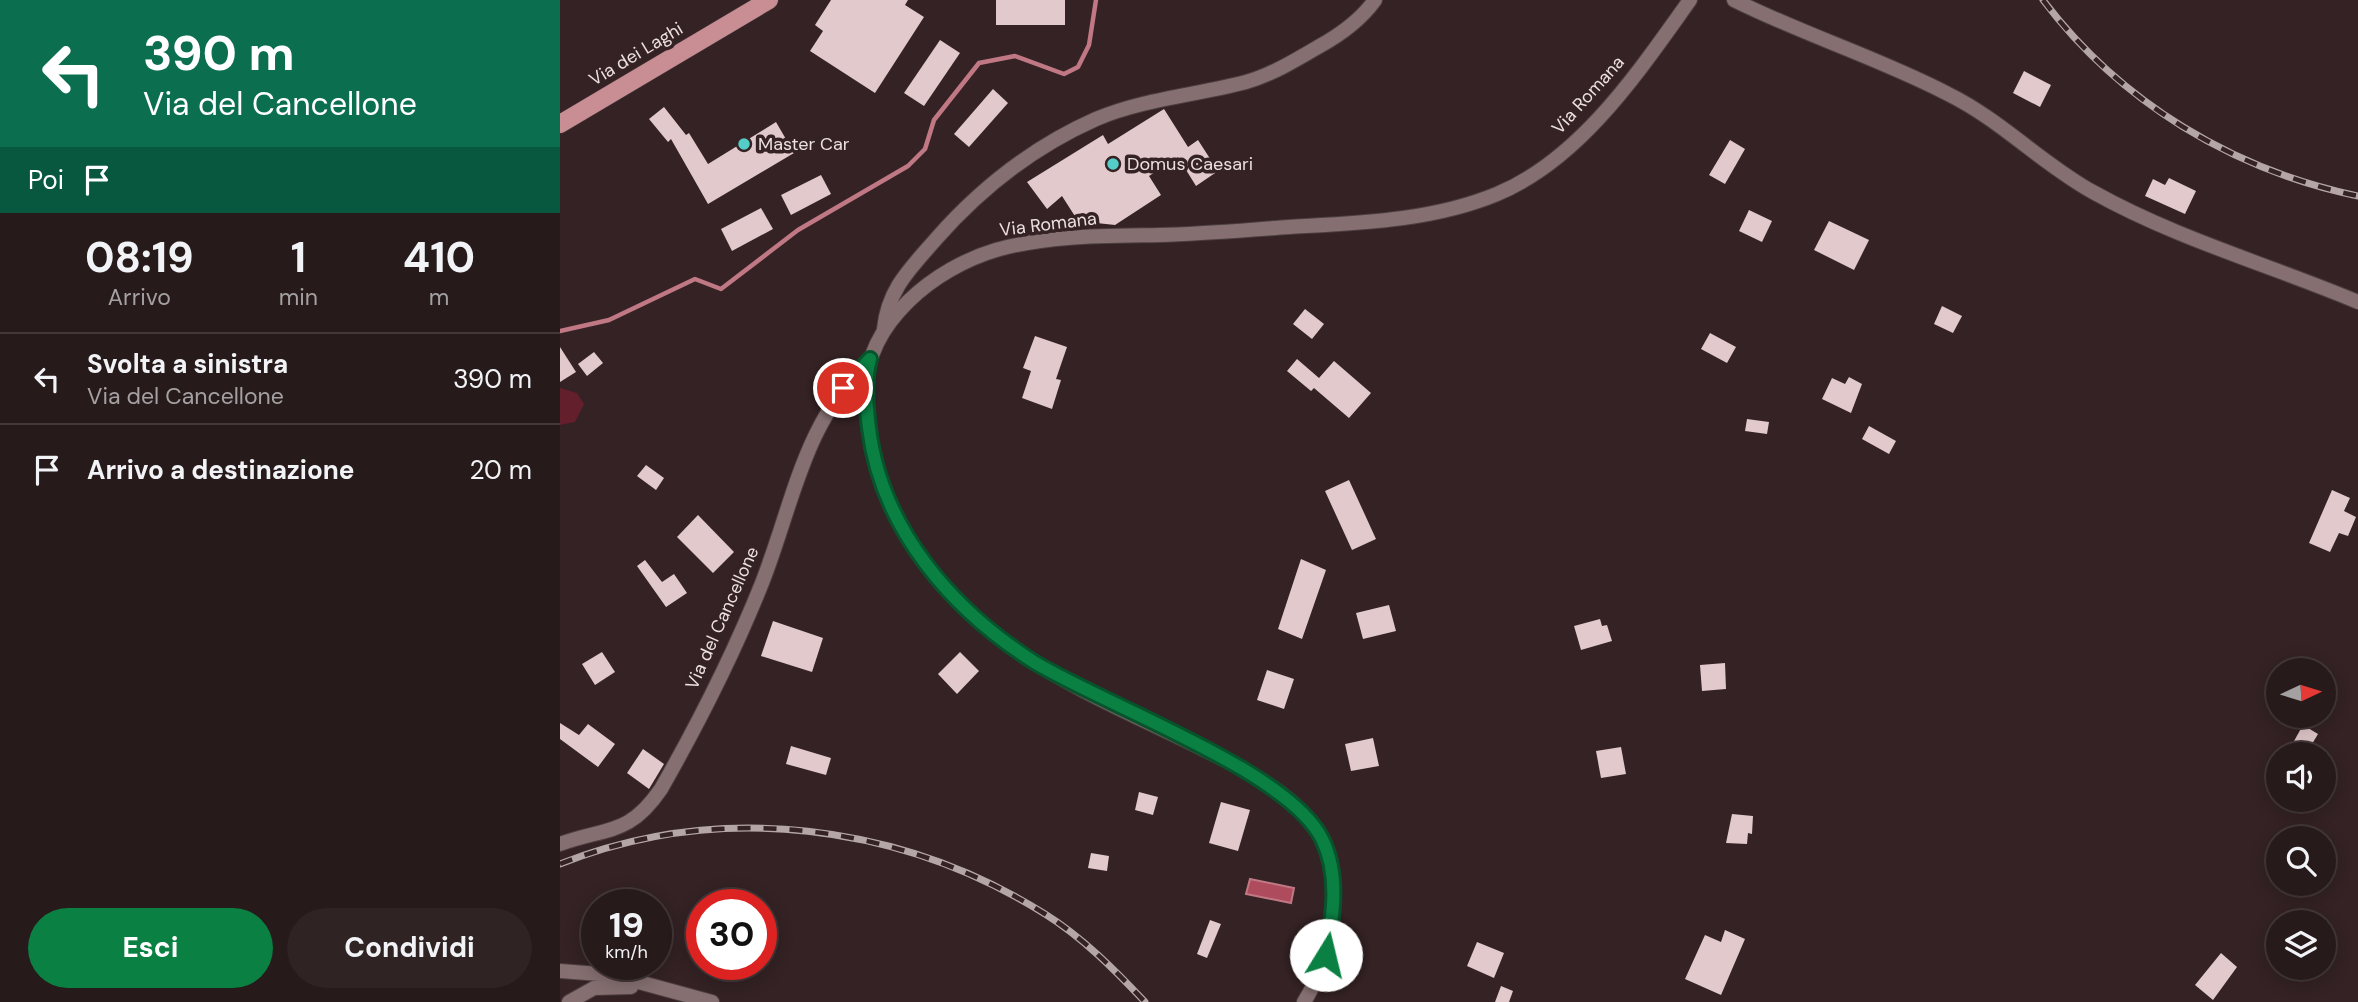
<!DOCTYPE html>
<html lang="it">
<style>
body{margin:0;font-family:"DM Sans",sans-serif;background:#2f2324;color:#f1f3f6;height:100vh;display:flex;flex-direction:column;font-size:26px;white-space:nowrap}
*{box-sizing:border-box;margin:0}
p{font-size:23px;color:#a4a1a3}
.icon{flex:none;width:38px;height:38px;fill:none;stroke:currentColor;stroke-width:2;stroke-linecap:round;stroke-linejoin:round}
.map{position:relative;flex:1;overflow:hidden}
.drawer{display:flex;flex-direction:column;background:#271a1b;width:560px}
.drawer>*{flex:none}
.banner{background:#0b6e4f;color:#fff;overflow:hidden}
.needle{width:46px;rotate:86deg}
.buttons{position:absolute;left:1706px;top:658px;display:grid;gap:14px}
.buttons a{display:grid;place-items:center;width:70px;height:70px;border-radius:50%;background:#271a1b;box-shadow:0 4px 18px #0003,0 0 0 2px #43383a;font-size:35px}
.speed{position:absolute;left:21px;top:889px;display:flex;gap:14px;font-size:35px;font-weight:700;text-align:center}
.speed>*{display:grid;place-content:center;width:91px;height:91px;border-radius:50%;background:#271a1b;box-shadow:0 4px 18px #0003,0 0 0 2px #43383a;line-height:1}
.speed small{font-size:18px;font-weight:400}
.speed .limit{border:10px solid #d22;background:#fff;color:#111}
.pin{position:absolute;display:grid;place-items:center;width:60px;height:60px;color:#fff;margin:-30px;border:4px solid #fff;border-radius:50%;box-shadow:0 2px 7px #0007}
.me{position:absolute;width:77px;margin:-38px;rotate:9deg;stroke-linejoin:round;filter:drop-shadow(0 0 5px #0008)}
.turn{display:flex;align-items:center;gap:24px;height:147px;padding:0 28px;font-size:32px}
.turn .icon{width:91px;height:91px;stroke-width:2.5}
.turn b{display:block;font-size:49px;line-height:60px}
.then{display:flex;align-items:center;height:66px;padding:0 28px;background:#0003;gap:14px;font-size:26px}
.eta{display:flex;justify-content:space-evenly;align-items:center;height:119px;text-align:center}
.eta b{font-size:42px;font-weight:700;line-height:49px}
.cta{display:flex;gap:14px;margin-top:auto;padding:14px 28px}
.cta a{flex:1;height:80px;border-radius:42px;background:#0b8043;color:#fff;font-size:28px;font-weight:700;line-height:80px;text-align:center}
.cta a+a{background:#2f2324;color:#f1f3f6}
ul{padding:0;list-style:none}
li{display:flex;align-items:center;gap:21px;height:91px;padding:0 28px;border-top:2px solid #43383a}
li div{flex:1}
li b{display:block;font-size:26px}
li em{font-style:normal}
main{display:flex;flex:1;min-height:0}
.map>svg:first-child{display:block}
</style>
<main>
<section class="drawer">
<div class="banner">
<div class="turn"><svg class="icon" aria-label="left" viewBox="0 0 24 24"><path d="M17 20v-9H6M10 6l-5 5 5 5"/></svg><div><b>390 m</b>Via del Cancellone</div></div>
<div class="then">Poi<svg class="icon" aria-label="arrive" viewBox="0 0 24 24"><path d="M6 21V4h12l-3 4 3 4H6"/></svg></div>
</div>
<div class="eta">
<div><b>08:19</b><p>Arrivo</p></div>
<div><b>1</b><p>min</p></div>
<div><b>410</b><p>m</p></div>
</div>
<ul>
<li><svg class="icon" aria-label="left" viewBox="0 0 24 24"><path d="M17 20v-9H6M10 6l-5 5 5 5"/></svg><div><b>Svolta a sinistra</b><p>Via del Cancellone</p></div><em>390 m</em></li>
<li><svg class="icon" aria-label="arrive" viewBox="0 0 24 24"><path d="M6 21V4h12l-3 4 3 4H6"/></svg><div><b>Arrivo a destinazione</b></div><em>20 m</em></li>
</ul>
<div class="cta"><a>Esci</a><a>Condividi</a></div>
</section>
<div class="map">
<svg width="1798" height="1002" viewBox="0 0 1798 1002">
<rect width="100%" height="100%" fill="#342224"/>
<!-- green -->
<path fill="#641f2d" d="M0 388 17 393 24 404 15 422 0 425Z"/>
<!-- water -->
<path fill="#ae4c5d" stroke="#c17885" stroke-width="2" d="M690 879 734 888 731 903 686 894Z"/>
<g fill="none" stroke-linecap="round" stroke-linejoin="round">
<!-- stream -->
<path stroke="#c17885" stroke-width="4.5" d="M0 331 49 320 135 279 161 289 238 230 348 166 365 149 374 120 419 63 455 56 504 74 518 67 529 45 536 0"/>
</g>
<!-- building -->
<g fill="#e2c9cb">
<path d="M271 0H348L345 5 364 17 315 93 250 51 263 31 255 25Z"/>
<rect x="436" y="0" width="69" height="25"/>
<path d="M380 40 400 53 364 106 344 93Z"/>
<path d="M1464 71 1491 85 1480 107 1453 93Z"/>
<path d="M433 89 448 103 409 147 394 134Z"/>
<path d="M104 107 126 135 129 133 148 164 216 122 234 153 148 204 111 139 108 142 89 119Z"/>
<path d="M604 109 628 147 638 140 658 171 636 186 618 157 589 176 601 195 555 225 518 221 502 196 487 209 467 182 543 135 548 144Z"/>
<path d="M1170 140 1185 149 1165 184 1149 175Z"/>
<path d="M261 175 271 194 231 215 221 195Z"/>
<path d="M1609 178 1636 191 1625 214 1585 196 1593 179 1605 185Z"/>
<path d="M201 208 213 229 172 251 161 229Z"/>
<path d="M1189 210 1212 221 1202 242 1179 231Z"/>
<path d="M1269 221 1309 240 1294 270 1254 250Z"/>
<path d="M1382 306 1402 316 1393 333 1374 324Z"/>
<path d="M745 309 764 324 752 339 733 324Z"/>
<path d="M1150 333 1176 347 1167 363 1141 349Z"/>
<path d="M475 336 507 347 496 379 501 380 492 409 462 398 471 371 463 368Z"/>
<path d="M0 347 16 372 0 382Z"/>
<path d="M34 352 43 363 27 376 18 364Z"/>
<path d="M737 359 759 378 774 361 811 393 789 418 754 388 751 391 727 371Z"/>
<path d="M1289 377 1302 384 1291 413 1262 399 1272 378 1285 384Z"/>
<path d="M1187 419 1209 422 1207 434 1185 431Z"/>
<path d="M1309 426 1336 441 1329 454 1302 439Z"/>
<path d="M86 465 104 478 96 490 77 476Z"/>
<path d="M789 480 816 539 792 550 765 491Z"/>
<path d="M1772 490 1790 498 1784 511 1796 517 1788 536 1779 533 1770 552 1749 543Z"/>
<path d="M138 515 174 552 153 573 117 537Z"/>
<path d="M741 559 766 570 742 639 718 629Z"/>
<path d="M85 560 102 582 114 574 127 593 106 607 77 566Z"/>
<path d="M829 605 836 631 803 639 796 613Z"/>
<path d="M1040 619 1042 626 1047 625 1052 641 1021 650 1014 626Z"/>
<path d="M213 621 263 638 252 672 201 656Z"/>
<path d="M42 652 55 672 35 685 22 664Z"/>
<path d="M400 652 419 671 397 694 378 674Z"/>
<path d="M1165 663 1166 689 1142 691 1140 665Z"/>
<path d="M707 670 734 679 724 709 697 700Z"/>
<path d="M0 723 19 735 28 724 55 744 38 767 0 739Z"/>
<path d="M1743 725 1758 734 1746 754H1735L1729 750Z"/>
<path d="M813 738 819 766 791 771 785 744Z"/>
<path d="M231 746 271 758 266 775 226 764Z"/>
<path d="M1061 747 1066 774 1041 778 1036 751Z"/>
<path d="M83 749 104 764 89 789 67 773Z"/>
<path d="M579 792 598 797 593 815 575 810Z"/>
<path d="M661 802 690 810 678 851 649 843Z"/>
<path d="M1172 814 1193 816 1192 834 1188 833 1187 844 1166 843Z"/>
<path d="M531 853 549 856 547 871 528 868Z"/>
<path d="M650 920 661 924 647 958 637 954Z"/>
<path d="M1165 930 1185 939 1161 995 1125 979 1145 935 1161 942Z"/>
<path d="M917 942 944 953 934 978 907 966Z"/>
<path d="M1661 953 1677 967 1653 1000 1635 985Z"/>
<path d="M941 986 953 991 949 1002H935Z"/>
</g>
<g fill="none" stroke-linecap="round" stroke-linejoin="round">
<!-- minor casing -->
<g stroke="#4d3e40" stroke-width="16">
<g id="minor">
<path d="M1174 0C1244 35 1319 58 1388 94 1441 120 1482 164 1533 192 1617 239 1710 265 1798 302"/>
<path d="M324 329C328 289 350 269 376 239 420 189 475 146 536 119 583 99 637 95 686 82 711 75 736 60 758 47 780 35 800 21 815 0"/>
<path d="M0 844C47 827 69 836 101 789 138 724 174 653 202 583 234 501 243 424 309 360"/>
<path d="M0 971 53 975 152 1002"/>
<path d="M9 1002 34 988 71 987"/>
<path d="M744 1002C761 975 768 947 772 916 776 883 773 846 750 820 722 787 681 768 643 749 581 718 513 690 456 650 367 588 306 500 306 389 307 322 375 268 436 250 489 235 545 236 600 235 643 234 686 230 729 227 799 223 872 221 937 194 1021 159 1079 71 1130 0"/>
</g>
</g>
<!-- major casing -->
<g stroke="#4d3e40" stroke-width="19">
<path id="major" d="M0 124 209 0"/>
</g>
<!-- minor -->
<use href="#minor" stroke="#856f71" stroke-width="14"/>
<!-- major -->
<use href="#major" stroke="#c98d94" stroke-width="18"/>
<!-- rail casing -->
<g stroke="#b4a6a7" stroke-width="7">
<g id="rail">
<path d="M1483 0C1560 102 1673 170 1798 196"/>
<path d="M0 864C159 801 340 823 485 914 522 937 555 970 585 1002"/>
</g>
</g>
<!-- rail -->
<use href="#rail" stroke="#342224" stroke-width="4.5" stroke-dasharray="13" stroke-linecap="butt"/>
</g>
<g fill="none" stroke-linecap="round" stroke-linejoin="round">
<!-- route casing -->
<g stroke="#07532c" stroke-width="18">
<path id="route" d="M283 388 310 359C304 381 306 405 309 428 321 528 391 609 474 662 544 705 729 771 762 839 780 875 773 917 766 955"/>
</g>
<!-- route -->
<use href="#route" stroke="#0b8043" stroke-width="12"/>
</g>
<!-- markers -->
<g fill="#54cdc8" stroke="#342224" stroke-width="2.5">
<circle cx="184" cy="144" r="7"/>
<circle cx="553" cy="164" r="7"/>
</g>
<g text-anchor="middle" stroke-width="7" stroke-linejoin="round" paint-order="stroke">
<!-- street labels -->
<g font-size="18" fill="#ece0e1" stroke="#342224">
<text transform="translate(76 54) rotate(-31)" y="6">Via dei Laghi</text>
<text transform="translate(1028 95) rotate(-48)" y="6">Via Romana</text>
<text transform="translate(488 224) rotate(-7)" y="6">Via Romana</text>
<text transform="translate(162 618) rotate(-66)" y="6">Via del Cancellone</text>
</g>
<!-- poi labels -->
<g font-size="18" fill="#ece0e1" stroke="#342224" text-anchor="start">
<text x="198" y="150">Master Car</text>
<text x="567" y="170">Domus Caesari</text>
</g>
</g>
</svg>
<div class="buttons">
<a><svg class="needle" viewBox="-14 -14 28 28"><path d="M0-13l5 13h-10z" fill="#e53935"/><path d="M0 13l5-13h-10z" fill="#a4a1a3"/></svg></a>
<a><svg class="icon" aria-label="sound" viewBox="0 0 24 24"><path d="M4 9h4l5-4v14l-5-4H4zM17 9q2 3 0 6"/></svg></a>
<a><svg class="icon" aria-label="search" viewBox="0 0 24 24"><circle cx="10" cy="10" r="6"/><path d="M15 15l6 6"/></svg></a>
<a><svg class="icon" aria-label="layers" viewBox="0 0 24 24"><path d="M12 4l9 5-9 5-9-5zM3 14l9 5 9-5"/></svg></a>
</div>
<div class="speed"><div>19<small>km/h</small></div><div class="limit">30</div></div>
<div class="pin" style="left:283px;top:388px;background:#d93025"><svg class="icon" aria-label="arrive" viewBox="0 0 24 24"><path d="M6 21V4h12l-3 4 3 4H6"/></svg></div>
<svg class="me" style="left:766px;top:955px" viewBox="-20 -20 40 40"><circle r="19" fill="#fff"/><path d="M0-13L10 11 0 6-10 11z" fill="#0b8043"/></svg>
</div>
</main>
